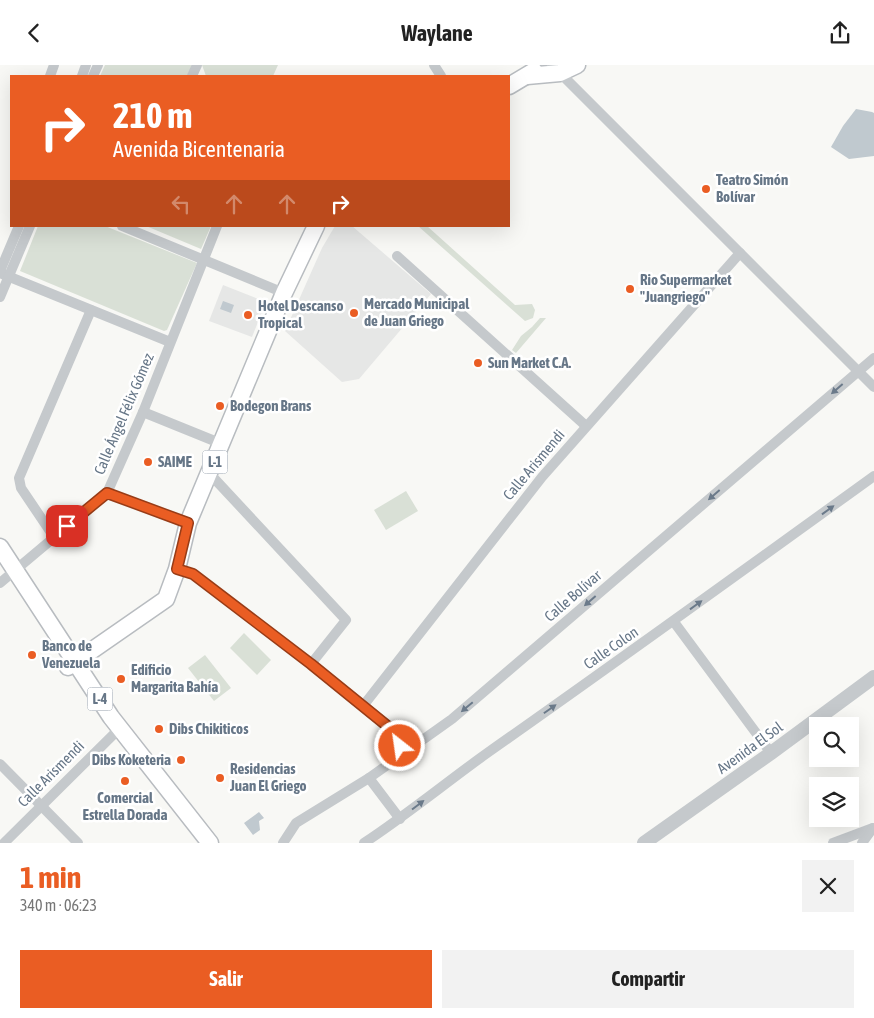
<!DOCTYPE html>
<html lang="es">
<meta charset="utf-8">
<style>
body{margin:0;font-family:"Asap Condensed",sans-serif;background:#f2f2f2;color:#222;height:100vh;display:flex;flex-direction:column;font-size:19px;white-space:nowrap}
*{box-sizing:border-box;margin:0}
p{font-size:16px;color:#767676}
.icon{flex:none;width:28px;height:28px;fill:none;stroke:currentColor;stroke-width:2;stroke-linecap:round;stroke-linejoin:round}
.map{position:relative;height:778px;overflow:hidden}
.sheet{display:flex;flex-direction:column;background:#fff;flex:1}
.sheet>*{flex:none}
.top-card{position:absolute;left:10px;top:10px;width:500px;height:152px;border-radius:0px;box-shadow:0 5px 20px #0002;background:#ea5d23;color:#fff;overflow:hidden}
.fabs{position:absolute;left:809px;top:652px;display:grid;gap:10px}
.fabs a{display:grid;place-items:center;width:50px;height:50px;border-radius:0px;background:#fff;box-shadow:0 5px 20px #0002;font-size:25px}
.pin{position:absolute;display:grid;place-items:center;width:42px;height:42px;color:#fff;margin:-21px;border-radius:10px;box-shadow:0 2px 8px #0006}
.me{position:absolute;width:55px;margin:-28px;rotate:330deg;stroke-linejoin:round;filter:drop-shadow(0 0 4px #0008)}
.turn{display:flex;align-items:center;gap:18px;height:105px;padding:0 20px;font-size:22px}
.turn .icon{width:65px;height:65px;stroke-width:2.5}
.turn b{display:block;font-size:35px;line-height:42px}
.lanes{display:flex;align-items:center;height:48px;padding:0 20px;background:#0003;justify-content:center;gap:25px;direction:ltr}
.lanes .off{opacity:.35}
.round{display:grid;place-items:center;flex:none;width:52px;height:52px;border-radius:0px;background:#f2f2f2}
.head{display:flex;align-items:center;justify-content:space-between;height:85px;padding:0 20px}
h1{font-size:30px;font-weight:700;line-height:38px;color:#ea5d23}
.primary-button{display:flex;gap:10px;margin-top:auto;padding:10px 20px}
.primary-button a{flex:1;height:58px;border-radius:0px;background:#ea5d23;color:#fff;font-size:20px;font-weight:700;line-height:58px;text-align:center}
.primary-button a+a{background:#f2f2f2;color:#222}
header{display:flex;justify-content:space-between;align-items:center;height:65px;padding:0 20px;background:#fff;font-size:22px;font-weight:700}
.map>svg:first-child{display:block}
</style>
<header><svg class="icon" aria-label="back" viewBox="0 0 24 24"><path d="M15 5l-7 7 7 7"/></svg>Waylane<svg class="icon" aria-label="share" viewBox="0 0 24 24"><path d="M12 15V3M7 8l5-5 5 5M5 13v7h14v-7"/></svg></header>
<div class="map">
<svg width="874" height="778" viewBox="0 0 874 778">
<rect width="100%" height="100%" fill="#f8f8f5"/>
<!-- built -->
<g fill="#e6e7e6">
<path d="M335 161H352L431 229 359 314 342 317 285 266 322 183Z"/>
<path d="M223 220 266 237 252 272 209 256Z"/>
</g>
<!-- green -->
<g fill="#d9e0d6">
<path d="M105 0H192L187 11H100Z"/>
<path d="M202 0H278L273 11H206Z"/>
<path d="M38 161H105L197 198 167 265 164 266 20 206Z"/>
<path d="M146 161H211L201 184Z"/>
<path d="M418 161H427L515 240 532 239 535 245 533 253 525 256Z"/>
<path d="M540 253H546L516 288 512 285 521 271 532 262Z"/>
<path d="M406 426 418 446 386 465 374 445Z"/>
<path d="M244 568 271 595 257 610 230 583Z"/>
<path d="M205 590 231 623 214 636 188 603Z"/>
</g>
<!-- water -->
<g fill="#c0c9cf">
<path d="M856 44 872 47 874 48V91L849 94 831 82 843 61Z"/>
<path d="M223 236 234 240 231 248 220 244Z"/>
<path d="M259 747 264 753 259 756 260 765 253 770 244 758Z"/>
</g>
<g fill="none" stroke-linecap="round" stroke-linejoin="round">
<!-- primary casing -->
<g stroke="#b8bcc0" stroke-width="19">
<g id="primary">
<path d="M527 11 560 8 577 0"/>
<path d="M509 21 534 6"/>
<path d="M0 482 111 652 210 778"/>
<path d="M68 602 166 534 177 504 188 458 284 228 316 161"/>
</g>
</g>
<!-- minor -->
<g stroke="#c5c9cc" stroke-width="10">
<path d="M434 0 441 11"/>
<path d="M552 0 874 322"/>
<path d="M50 11 54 0"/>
<path d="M82 11 86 0"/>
<path d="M93 11 98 0"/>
<path d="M192 11 197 0"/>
<path d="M122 161 284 228"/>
<path d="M397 191 586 361"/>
<path d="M0 206 19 161"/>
<path d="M0 208 170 277"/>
<path d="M0 232 30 161"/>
<path d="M143 347 222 379"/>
<path d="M210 409 346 555 311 599"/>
<path d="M107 428 188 458"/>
<path d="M54 472 21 423 19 413 91 245"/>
<path d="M177 504 193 509 311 599 396 667 415 680"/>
<path d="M0 518 107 428 143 347 217 161"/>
<path d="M674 557 771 688"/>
<path d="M363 641 542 412 740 188"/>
<path d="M0 699 78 778"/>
<path d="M369 713 400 754"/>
<path d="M4 778 120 663"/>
<path d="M283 778 296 758 369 713 452 654 874 293"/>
<path d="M364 778C405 751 443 720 483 691 614 599 744 505 874 411"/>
<path d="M833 778 873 763"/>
<path d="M862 778 873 763"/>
</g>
<!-- tertiary -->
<path stroke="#c5c9cc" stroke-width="14" d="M644 778 771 688 874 612"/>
<!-- primary -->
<use href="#primary" stroke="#fff" stroke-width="16"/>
</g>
<!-- one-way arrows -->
<defs><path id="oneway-solid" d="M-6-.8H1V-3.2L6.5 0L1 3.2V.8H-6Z" transform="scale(1.25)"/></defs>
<g fill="#6b7a8a">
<use href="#oneway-solid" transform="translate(837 324) rotate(139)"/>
<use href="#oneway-solid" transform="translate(714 430) rotate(139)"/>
<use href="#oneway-solid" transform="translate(828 445) rotate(-36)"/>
<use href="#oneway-solid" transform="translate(590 536) rotate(139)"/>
<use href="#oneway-solid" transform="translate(696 540) rotate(-36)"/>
<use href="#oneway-solid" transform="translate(467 642) rotate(140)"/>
<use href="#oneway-solid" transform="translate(550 644) rotate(-35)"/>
<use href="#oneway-solid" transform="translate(418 740) rotate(-37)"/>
</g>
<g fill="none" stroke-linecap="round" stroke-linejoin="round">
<!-- route casing -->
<g stroke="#983c17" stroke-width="12">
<path id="route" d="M67 461 107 428 188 458 177 504 193 509 311 599 396 668 400 681"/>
</g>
<!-- route -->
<use href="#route" stroke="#ea5d23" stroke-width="9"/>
</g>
<!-- markers -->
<g fill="#ea5d23" stroke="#fff" stroke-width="2">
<circle cx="706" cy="124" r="5"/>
<circle cx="630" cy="224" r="5"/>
<circle cx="354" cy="248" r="5"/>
<circle cx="248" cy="250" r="5"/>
<circle cx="478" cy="298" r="5"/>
<circle cx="220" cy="341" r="5"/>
<circle cx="148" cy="397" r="5"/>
<circle cx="32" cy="590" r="5"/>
<circle cx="121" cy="614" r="5"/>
<circle cx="159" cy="664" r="5"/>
<circle cx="181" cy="695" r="5"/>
<circle cx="220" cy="713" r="5"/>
<circle cx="125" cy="716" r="5"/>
</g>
<g text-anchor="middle" stroke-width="5" stroke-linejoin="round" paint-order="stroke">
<!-- shield labels -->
<g fill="#fff" stroke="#949fab" stroke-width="1">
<rect x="202.5" y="385.5" width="25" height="23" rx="4"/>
<rect x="87.5" y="622.5" width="25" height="23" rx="4"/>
</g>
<g font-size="14" font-weight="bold" fill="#667687">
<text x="215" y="402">L-1</text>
<text x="100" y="639">L-4</text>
</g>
<!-- poi labels -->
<g font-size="15" font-weight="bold" fill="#667687" stroke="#fff" text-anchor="start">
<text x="716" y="120">Teatro Simón<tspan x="716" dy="17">Bolívar</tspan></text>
<text x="640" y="220">Rio Supermarket<tspan x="640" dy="17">"Juangriego"</tspan></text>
<text x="364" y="244">Mercado Municipal<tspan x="364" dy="17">de Juan Griego</tspan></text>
<text x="258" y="246">Hotel Descanso<tspan x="258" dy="17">Tropical</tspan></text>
<text x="488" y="303">Sun Market C.A.</text>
<text x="230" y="346">Bodegon Brans</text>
<text x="158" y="402">SAIME</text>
<text x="42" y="586">Banco de<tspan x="42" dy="17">Venezuela</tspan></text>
<text x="131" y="610">Edificio<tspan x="131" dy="17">Margarita Bahía</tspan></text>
<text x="169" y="669">Dibs Chikiticos</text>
<text x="171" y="700" text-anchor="end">Dibs Koketeria</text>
<text x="230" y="709">Residencias<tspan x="230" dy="17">Juan El Griego</tspan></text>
<text x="125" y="738" text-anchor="middle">Comercial<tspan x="125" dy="17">Estrella Dorada</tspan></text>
</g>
<!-- street labels -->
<g font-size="15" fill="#667687" stroke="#fff">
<text transform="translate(124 349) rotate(-67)" y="5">Calle Ángel Félix Gómez</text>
<text transform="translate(534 400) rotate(-50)" y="5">Calle Arismendi</text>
<text transform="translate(573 531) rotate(-41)" y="5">Calle Bolívar</text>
<text transform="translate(611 583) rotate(-35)" y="5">Calle Colon</text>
<text transform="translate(750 683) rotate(-36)" y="5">Avenida El Sol</text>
<text transform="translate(51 709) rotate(-45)" y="5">Calle Arismendi</text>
</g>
</g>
</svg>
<div class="fabs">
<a><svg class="icon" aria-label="search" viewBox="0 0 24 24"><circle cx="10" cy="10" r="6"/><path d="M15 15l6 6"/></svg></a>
<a><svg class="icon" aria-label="layers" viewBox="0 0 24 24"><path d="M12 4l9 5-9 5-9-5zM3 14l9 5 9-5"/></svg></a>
</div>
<div class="pin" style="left:67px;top:461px;background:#d93025"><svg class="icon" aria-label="arrive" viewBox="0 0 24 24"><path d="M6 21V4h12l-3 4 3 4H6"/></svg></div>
<svg class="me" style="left:400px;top:681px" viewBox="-20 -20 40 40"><circle r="17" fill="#ea5d23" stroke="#fff" stroke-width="3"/><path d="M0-11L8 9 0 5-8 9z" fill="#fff"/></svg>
<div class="top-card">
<div class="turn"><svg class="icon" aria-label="right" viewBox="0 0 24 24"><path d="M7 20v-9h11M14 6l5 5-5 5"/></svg><div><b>210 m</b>Avenida Bicentenaria</div></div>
<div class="lanes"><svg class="icon off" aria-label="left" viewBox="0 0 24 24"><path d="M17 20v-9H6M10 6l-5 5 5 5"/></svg><svg class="icon off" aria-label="ahead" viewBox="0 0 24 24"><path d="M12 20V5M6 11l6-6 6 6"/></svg><svg class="icon off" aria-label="ahead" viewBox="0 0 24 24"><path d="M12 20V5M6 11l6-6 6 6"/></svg><svg class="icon" aria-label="right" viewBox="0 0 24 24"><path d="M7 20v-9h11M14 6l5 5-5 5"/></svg></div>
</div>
</div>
<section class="sheet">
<div class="head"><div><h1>1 min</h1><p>340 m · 06:23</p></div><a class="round"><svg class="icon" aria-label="close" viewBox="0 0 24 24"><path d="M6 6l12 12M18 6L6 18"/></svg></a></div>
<div class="primary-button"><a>Salir</a><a>Compartir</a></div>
</section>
